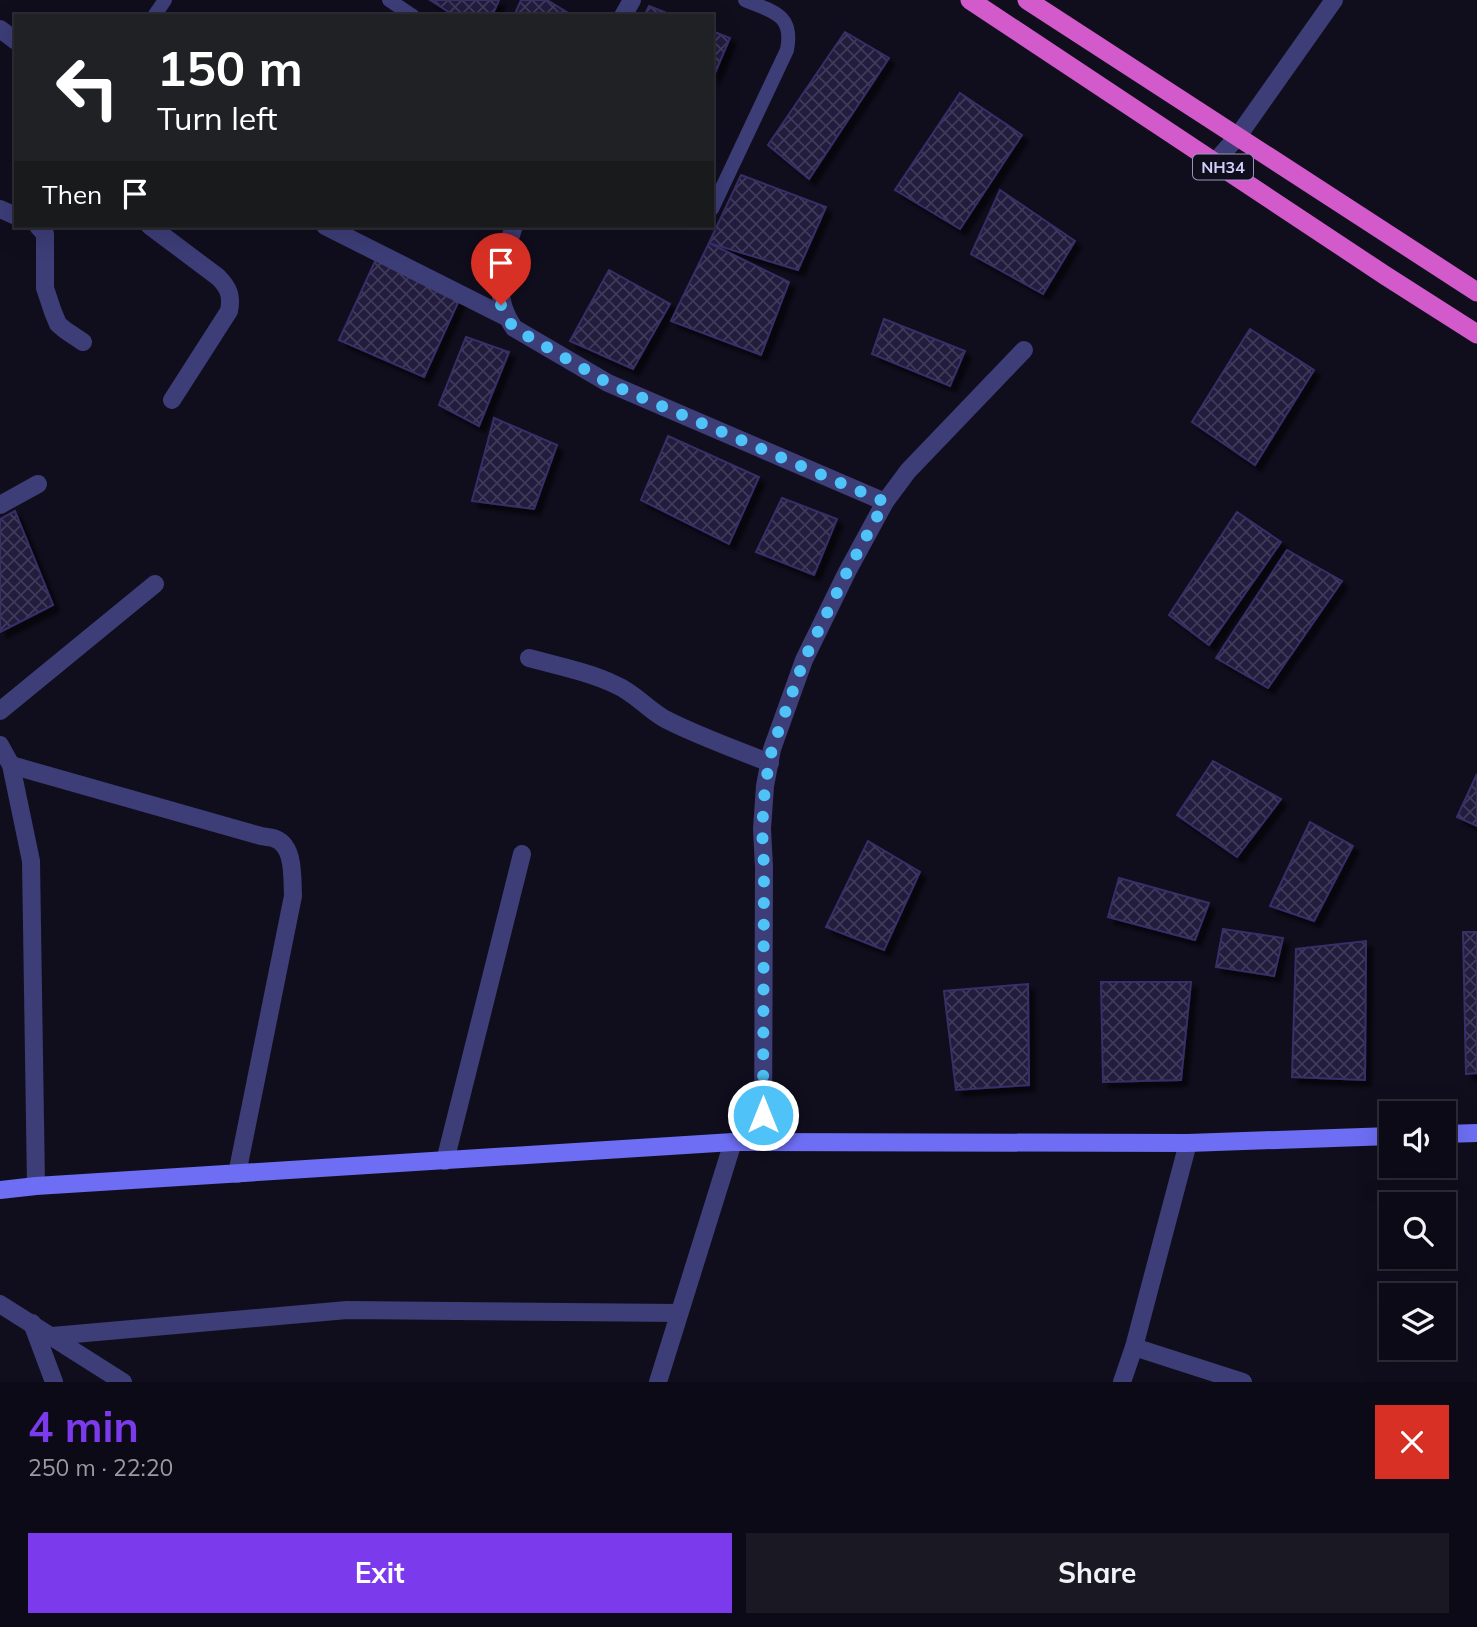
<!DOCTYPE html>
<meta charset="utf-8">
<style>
body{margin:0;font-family:Mulish,sans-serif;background:#1a1823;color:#f1f3f6;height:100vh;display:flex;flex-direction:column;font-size:26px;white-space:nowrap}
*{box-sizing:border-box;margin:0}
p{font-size:23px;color:#9a9aa1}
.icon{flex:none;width:38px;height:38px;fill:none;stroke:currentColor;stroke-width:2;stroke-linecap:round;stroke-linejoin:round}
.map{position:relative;height:1382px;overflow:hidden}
.sheet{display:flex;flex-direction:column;background:#0c0a16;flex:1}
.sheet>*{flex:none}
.hud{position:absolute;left:14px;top:14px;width:700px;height:214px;border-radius:0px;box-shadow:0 7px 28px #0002,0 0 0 2px #2c2b35;background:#202124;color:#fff;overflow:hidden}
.controls{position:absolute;left:1379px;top:1101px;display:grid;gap:14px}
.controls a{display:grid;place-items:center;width:77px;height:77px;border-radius:0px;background:#0c0a16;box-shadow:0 7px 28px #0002,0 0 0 2px #2c2b35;font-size:35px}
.pin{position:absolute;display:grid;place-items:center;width:60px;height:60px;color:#fff;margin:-72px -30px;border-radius:50% 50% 50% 0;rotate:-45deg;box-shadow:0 0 7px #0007}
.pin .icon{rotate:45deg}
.me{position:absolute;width:77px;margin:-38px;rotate:0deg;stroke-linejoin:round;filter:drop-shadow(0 0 5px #0008)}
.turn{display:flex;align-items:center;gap:24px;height:147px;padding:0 28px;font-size:32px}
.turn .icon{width:91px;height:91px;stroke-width:2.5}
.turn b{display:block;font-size:49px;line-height:60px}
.then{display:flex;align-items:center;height:66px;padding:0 28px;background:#0003;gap:14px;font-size:26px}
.round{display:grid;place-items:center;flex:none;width:74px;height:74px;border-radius:0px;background:#1a1823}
.overview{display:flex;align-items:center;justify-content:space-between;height:119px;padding:0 28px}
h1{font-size:42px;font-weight:700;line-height:52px;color:#7c3aed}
.primary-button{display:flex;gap:14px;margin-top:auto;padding:14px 28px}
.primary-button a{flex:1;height:80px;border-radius:0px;background:#7c3aed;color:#fff;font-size:28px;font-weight:700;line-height:80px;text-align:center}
.primary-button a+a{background:#1a1823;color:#f1f3f6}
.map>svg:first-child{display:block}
</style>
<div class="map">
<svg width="1477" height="1382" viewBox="0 0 1477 1382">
<defs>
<pattern id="building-cross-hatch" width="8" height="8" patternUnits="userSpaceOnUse" patternTransform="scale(1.75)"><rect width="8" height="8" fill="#211b3d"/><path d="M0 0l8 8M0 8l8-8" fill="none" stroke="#403b5a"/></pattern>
<filter id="shadow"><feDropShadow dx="6" dy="6" stdDeviation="2" flood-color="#0009"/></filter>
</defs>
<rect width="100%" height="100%" fill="#100e1d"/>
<!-- building -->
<g fill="url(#building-cross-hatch)" stroke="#382f67" stroke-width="2" filter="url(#shadow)">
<path d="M430 0H499L492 16H455Z"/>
<path d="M521 0H547L573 16H514Z"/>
<path d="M649 6 674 16H644Z"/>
<path d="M712 31 730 38 712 80Z"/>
<path d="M845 32 889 58 809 179 768 145Z"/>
<path d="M960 93 1022 135 960 229 895 190Z"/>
<path d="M741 175 826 207 798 270 709 243Z"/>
<path d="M1000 190 1075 241 1043 294 971 254Z"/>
<path d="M709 243 789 282 761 355 671 321Z"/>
<path d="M376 259 461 296 424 377 339 340Z"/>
<path d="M609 270 670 304 633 369 570 341Z"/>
<path d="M884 319 965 351 950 386 872 354Z"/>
<path d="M1250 329 1314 370 1255 465 1192 422Z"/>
<path d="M466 337 509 352 479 426 439 405Z"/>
<path d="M494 418 557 445 534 509 472 501Z"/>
<path d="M668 436 759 477 729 544 641 500Z"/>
<path d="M782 498 837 519 814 575 756 552Z"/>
<path d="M15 511 53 605 0 632V519Z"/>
<path d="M1237 512 1281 542 1209 645 1169 615Z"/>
<path d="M1287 550 1342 581 1268 688 1216 658Z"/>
<path d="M1213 761 1281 799 1237 857 1177 815Z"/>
<path d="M1477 774V826L1457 817Z"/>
<path d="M1310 822 1353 846 1314 921 1270 906Z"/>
<path d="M868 841 920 872 884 950 826 927Z"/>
<path d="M1119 878 1209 903 1195 940 1108 917Z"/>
<path d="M1223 929 1283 938 1274 976 1216 967Z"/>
<path d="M1463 932H1477V1073L1466 1074Z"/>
<path d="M1366 941 1365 1080 1292 1077 1296 949Z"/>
<path d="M1101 982H1191L1181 1080 1103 1082Z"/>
<path d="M1028 984 1029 1085 956 1090 944 991Z"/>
</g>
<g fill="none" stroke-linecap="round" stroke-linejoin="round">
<!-- service -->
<g stroke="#3d3d78" stroke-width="14">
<path d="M389 0 413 16"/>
<path d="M154 16 165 0"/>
<path d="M712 209 787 50C794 14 773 12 745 0"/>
</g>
<!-- minor -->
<g stroke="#3d3d78" stroke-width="18">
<path d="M623 16 632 0"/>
<path d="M0 29 16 41"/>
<path d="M1215 162 1238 136 1334 0"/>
<path d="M0 209 16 216"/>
<path d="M38 226 45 234V288L53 312 58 324 65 330 83 342"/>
<path d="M150 226 218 277C229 288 232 296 229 311L172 400"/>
<path d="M325 226 506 317"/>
<path d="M514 226C502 262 490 294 514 328L608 383 885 502"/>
<path d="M0 505 38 484"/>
<path d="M529 658C558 666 589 672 616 685 635 693 647 709 665 719 698 736 735 749 770 763"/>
<path d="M0 711 155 584"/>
<path d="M0 745 11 765 31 861 36 1186"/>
<path d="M11 765 261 836C265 837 270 837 273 838 295 844 292 877 293 896L237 1174"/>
<path d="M763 1142 764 867 762 829 765 786 772 749 804 660 847 572 885 502 908 471 1024 350"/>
<path d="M445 1161 522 854"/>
<path d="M0 1304 123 1382"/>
<path d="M32 1323 54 1382"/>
<path d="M52 1336 347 1310 679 1313"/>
<path d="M1134 1347 1243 1382"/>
<path d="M658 1382 733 1142"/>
<path d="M1122 1382 1134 1347 1188 1143"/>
</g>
<!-- secondary -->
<g stroke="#6d6ef3" stroke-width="18">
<path d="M1444 1134 1477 1133"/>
<path d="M0 1190 36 1186 733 1142 1188 1143 1391 1136"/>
</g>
<!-- trunk -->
<g stroke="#d35aca" stroke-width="19">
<path d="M970 0 1386 276 1477 334"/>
<path d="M1027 0 1477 292"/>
</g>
</g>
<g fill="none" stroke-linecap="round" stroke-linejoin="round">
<!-- route -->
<path stroke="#4fc3f7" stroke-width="12" stroke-dasharray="0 21.6" d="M501 305 506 317 514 328 608 383 885 502 847 572 804 660 772 749 765 786 762 829 764 867 763 1115"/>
</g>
<g text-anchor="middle" stroke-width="7" stroke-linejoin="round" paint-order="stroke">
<!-- shield labels -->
<rect fill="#100e1d" stroke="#9894b8" stroke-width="2" x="1193" y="154.5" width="60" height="25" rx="5"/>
<g font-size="16" font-weight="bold" fill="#d2cefb">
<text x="1223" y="173">NH34</text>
</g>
</g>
</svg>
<div class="controls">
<a><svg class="icon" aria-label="sound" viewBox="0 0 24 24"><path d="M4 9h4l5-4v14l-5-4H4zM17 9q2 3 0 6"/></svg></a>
<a><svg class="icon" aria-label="search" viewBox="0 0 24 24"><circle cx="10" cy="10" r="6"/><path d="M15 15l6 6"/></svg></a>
<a><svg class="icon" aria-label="layers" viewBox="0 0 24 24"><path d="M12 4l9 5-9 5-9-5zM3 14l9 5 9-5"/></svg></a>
</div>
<div class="pin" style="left:501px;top:305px;background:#d93025"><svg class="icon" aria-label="arrive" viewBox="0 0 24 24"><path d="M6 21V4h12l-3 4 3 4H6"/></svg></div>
<svg class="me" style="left:763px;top:1115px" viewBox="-20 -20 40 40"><circle r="17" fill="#4fc3f7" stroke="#fff" stroke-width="3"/><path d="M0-11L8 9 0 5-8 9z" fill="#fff"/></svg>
<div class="hud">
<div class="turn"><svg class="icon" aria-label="left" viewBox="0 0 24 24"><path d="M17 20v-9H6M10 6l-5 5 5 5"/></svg><div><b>150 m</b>Turn left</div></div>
<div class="then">Then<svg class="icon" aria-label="arrive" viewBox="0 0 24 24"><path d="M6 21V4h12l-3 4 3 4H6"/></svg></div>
</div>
</div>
<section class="sheet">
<div class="overview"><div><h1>4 min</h1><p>250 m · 22:20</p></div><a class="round" style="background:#d93025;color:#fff"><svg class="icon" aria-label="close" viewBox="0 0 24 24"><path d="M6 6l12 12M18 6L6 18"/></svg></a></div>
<div class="primary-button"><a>Exit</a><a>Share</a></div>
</section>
